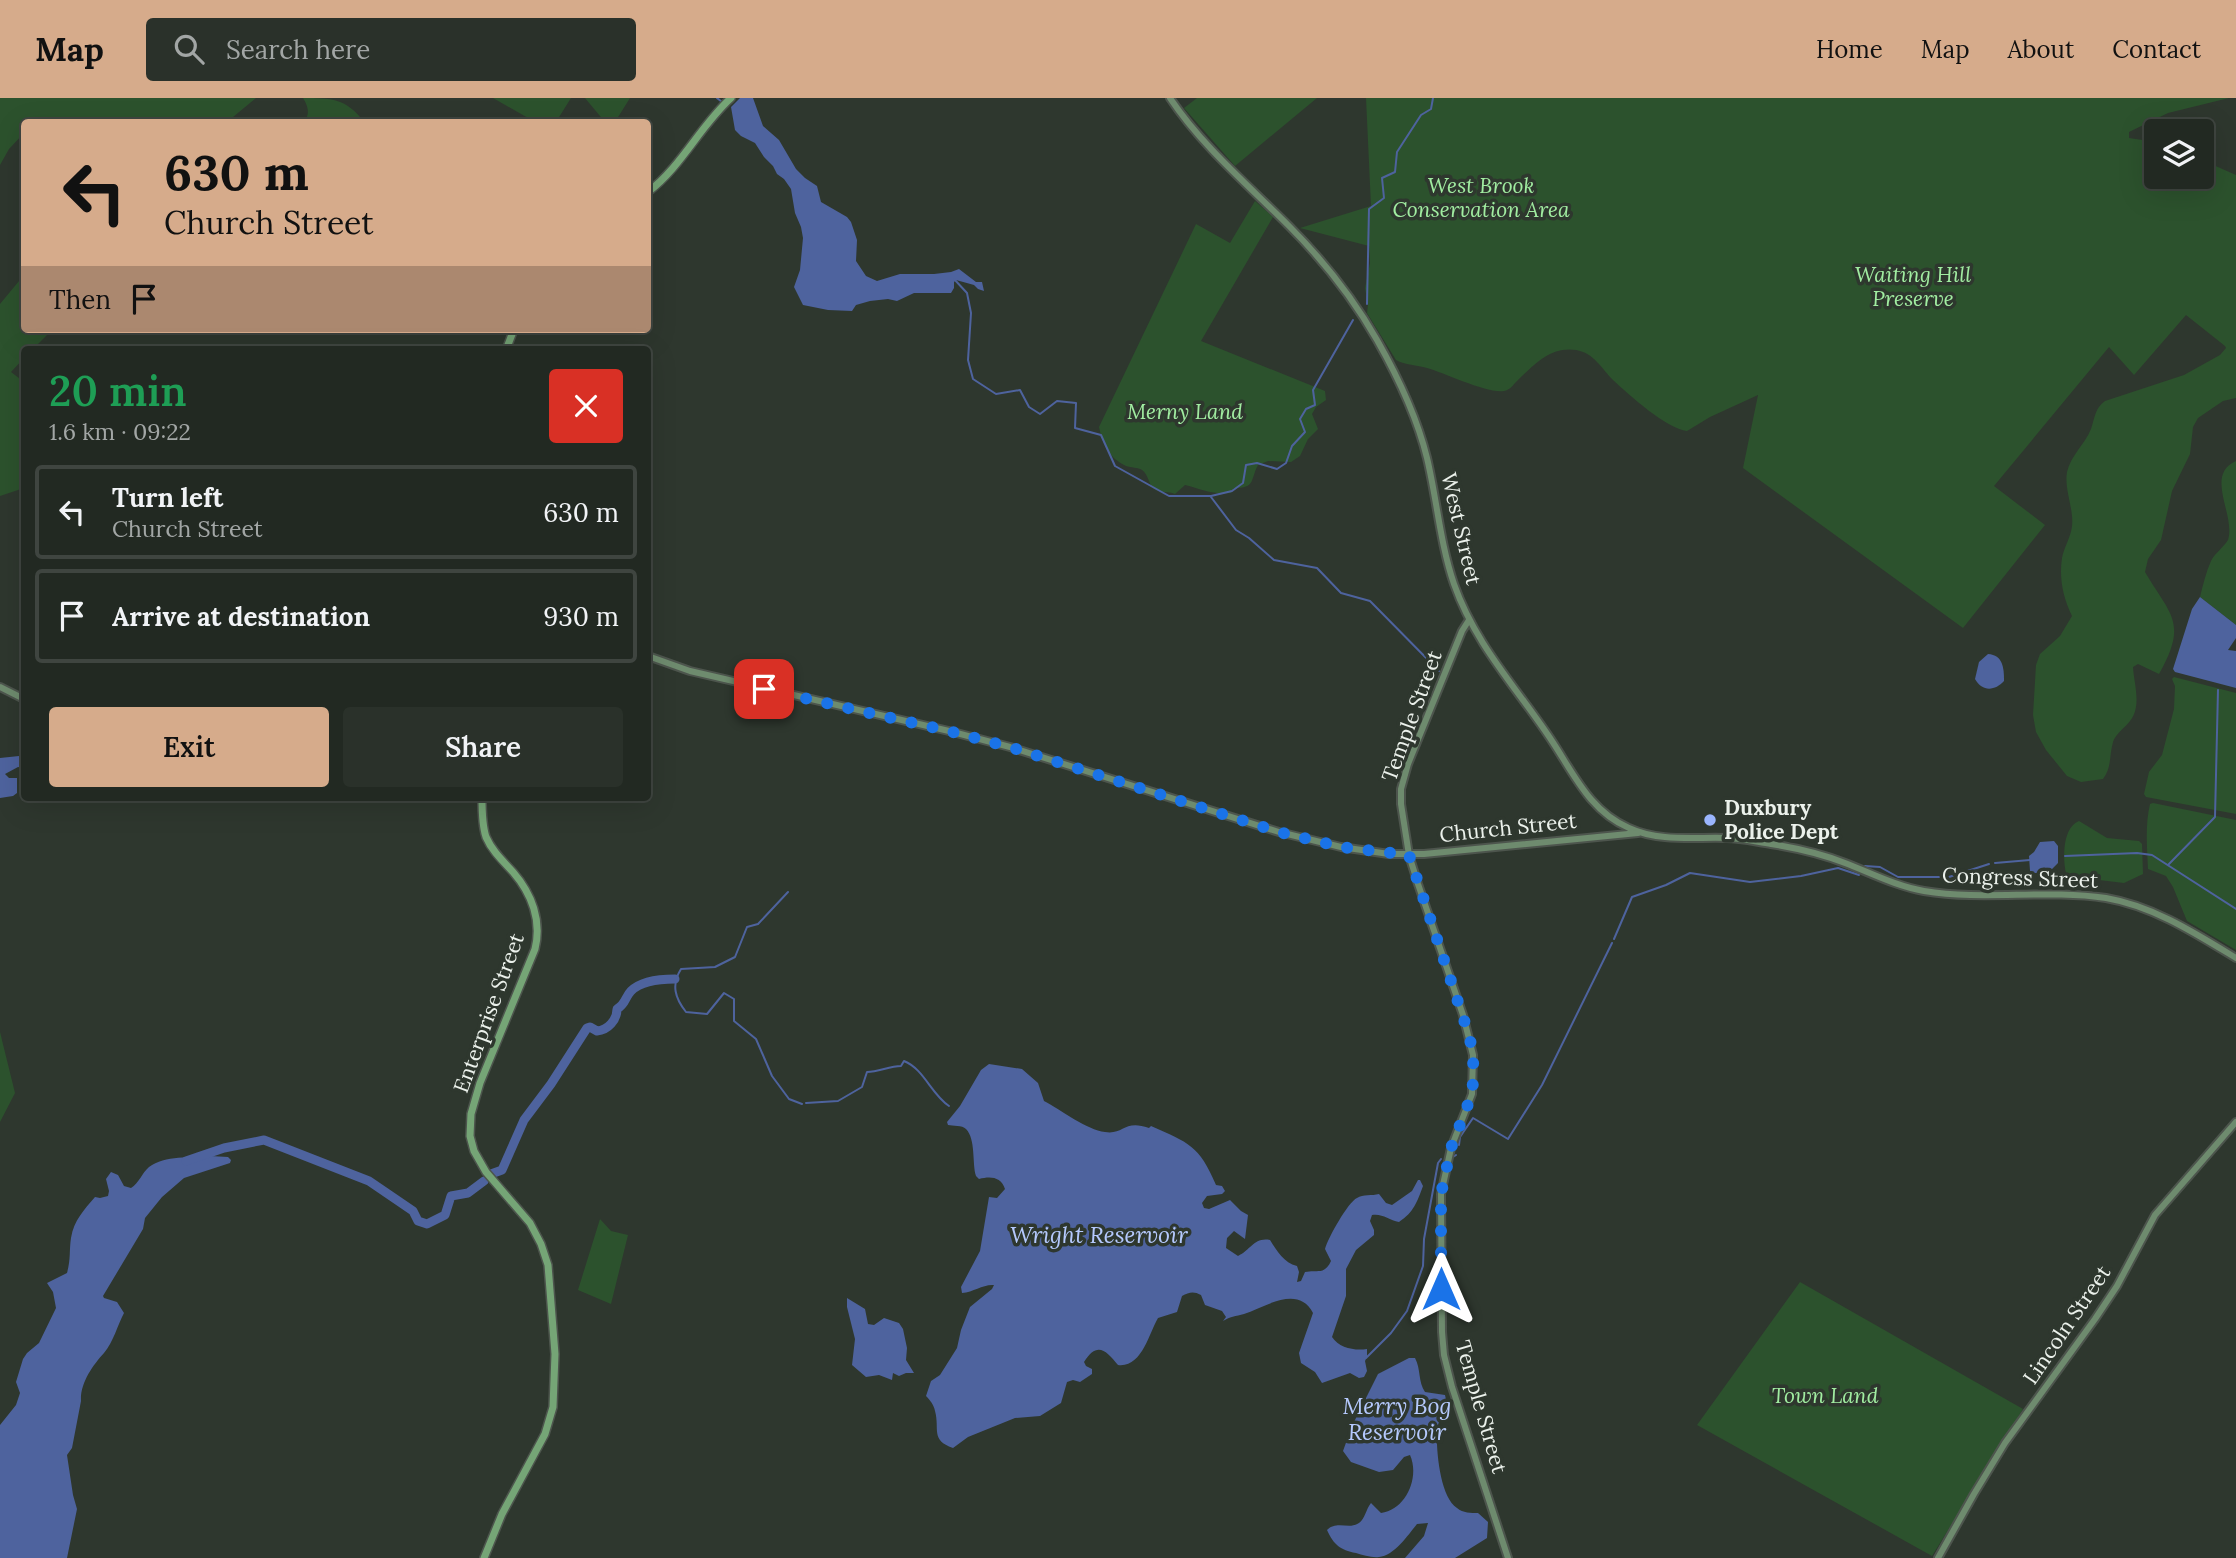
<!DOCTYPE html>
<meta charset="utf-8">
<style>
body{margin:0;font-family:Lora,serif;background:#2a312a;color:#f1f3f6;height:100vh;display:flex;flex-direction:column;font-size:26px;white-space:nowrap}
*{box-sizing:border-box;margin:0}
p{font-size:23px;color:#a2a6a5}
.icon{flex:none;width:38px;height:38px;fill:none;stroke:currentColor;stroke-width:2;stroke-linecap:round;stroke-linejoin:round}
.map{position:relative;flex:1;overflow:hidden}
.sheet{position:absolute;left:21px;top:248px;width:630px;height:455px;display:flex;flex-direction:column;background:#222922;border-radius:7px;box-shadow:0 7px 28px #0002,0 0 0 2px #3f4540}
.sheet>*{flex:none}
.top-card{position:absolute;left:21px;top:21px;width:630px;height:214px;border-radius:7px;box-shadow:0 7px 28px #0002,0 0 0 2px #3f4540;background:#d6ab8b;color:#111;overflow:hidden}
.controls{position:absolute;left:2144px;top:21px;display:grid;gap:14px}
.controls a{display:grid;place-items:center;width:70px;height:70px;border-radius:7px;background:#222922;box-shadow:0 7px 28px #0002,0 0 0 2px #3f4540;font-size:35px}
.pin{position:absolute;display:grid;place-items:center;width:60px;height:60px;color:#fff;margin:-30px;border-radius:14px;box-shadow:0 4px 10px #0006}
.me{position:absolute;width:77px;margin:-38px;rotate:0deg;stroke-linejoin:round;filter:drop-shadow(0 0 5px #0008)}
.turn{display:flex;align-items:center;gap:24px;height:147px;padding:0 28px;font-size:32px}
.turn .icon{width:91px;height:91px;stroke-width:2.5}
.turn b{display:block;font-size:49px;line-height:60px}
.then{display:flex;align-items:center;height:66px;padding:0 28px;background:#0003;gap:14px;font-size:26px}
.round{display:grid;place-items:center;flex:none;width:74px;height:74px;border-radius:7px;background:#2a312a}
.summary{display:flex;align-items:center;justify-content:space-between;height:119px;padding:0 28px}
h1{font-size:42px;font-weight:600;line-height:52px;color:#1e9e55}
.button{display:flex;gap:14px;margin-top:auto;padding:14px 28px}
.button a{flex:1;height:80px;border-radius:7px;background:#d6ab8b;color:#111;font-size:28px;font-weight:600;line-height:80px;text-align:center}
.button a+a{background:#2a312a;color:#f1f3f6}
ul{padding:0;list-style:none}
li{display:flex;align-items:center;gap:21px;height:94px;margin:0 14px 10px;padding:0 14px;border:4px solid #3f4540;border-radius:7px}
li div{flex:1}
li b{display:block;font-size:26px}
li em{font-style:normal}
header{display:flex;align-items:center;gap:42px;box-sizing:border-box;height:98px;padding:0 35px;background:#d6ab8b;color:#111}
header strong{font-size:33px}
nav{display:flex;gap:38px;margin-inline-start:auto;font-size:24px}
.search{width:490px;height:63px;background:#2a312a;display:flex;align-items:center;gap:18px;box-sizing:border-box;padding:0 24px;border-radius:7px;color:#a2a6a5;font-size:26px}
.map>svg:first-child{display:block}
</style>
<header>
<strong>Map</strong>
<div class="search"><svg class="icon" aria-label="search" viewBox="0 0 24 24"><circle cx="10" cy="10" r="6"/><path d="M15 15l6 6"/></svg>Search here</div>
<nav><a>Home</a><a>Map</a><a>About</a><a>Contact</a></nav>
</header>
<div class="map">
<svg width="2236" height="1460" viewBox="0 0 2236 1460">
<rect width="100%" height="100%" fill="#2e372e"/>
<!-- green -->
<g fill="#2c522d">
<path d="M0 0H256L227 24H24V35L9 51 0 67Z"/>
<path d="M303 0C331 0 346 0 364 24H303C311 17 308 8 303 0Z"/>
<path d="M493 0H571L556 24H535Z"/>
<path d="M585 0H630L615 24H605Z"/>
<path d="M1197 0H1317L1235 68 1184 10Z"/>
<path d="M1366 0H2229L2168 15 2129 34V40L2156 44V79H2202V62L2236 77V300L2223 303 2198 320 2193 329 2190 356 2172 393 2161 442 2148 461 2145 474C2171 518 2188 524 2159 576L2138 566 2133 569C2134 586 2142 608 2130 623 2125 630 2116 635 2113 644 2109 658 2112 669 2103 681L2081 684 2067 678 2046 652 2036 634 2033 617 2036 567 2040 556 2060 538 2072 518C2063 499 2059 481 2062 460 2064 449 2071 439 2072 428 2074 411 2064 391 2067 374 2071 357 2085 346 2091 331 2095 319 2095 310 2105 303L2184 277 2220 257 2226 250 2225 248 2186 217 2134 277 2109 249 1994 388 2045 427 1963 530 1743 370 1758 297 1710 319 1687 333C1667 331 1629 297 1613 282 1601 270 1594 255 1576 252 1550 248 1534 267 1517 283 1513 287 1510 292 1504 293 1488 296 1445 275 1427 270 1417 267 1405 267 1396 262L1367 215 1368 207 1365 190 1370 165 1369 148 1300 130 1371 108Z"/>
<path d="M1255 103 1273 119 1201 243 1325 293 1326 302 1316 309 1312 316 1318 331 1308 341 1300 358 1291 364 1268 363 1258 367C1250 382 1256 390 1234 390L1231 395C1213 397 1201 391 1185 387L1175 396C1168 393 1160 395 1154 391 1148 386 1149 377 1142 372 1138 369 1131 370 1126 368 1108 359 1103 347 1099 329L1196 126 1230 145Z"/>
<path d="M24 177V231H53L32 252H24V260L11 274 24 284V390L0 398V206Z"/>
<path d="M2236 363V527L2200 499C2203 487 2206 474 2211 463 2215 455 2224 449 2228 442 2236 417 2204 377 2236 363Z"/>
<path d="M2174 579 2236 595V716L2146 699 2144 696 2149 674 2162 657 2174 611 2175 588 2172 581Z"/>
<path d="M2153 705 2236 722V852L2187 823 2173 789 2166 778 2148 771C2147 749 2145 727 2150 706Z"/>
<path d="M2079 723 2107 740 2139 743 2142 746 2143 776 2124 785 2099 782 2094 786 2070 787C2062 772 2060 730 2079 723Z"/>
<path d="M0 934 15 995 0 1024Z"/>
<path d="M600 1121 611 1133 628 1137 611 1206 578 1192Z"/>
<path d="M1800 1184 2023 1311 1932 1458 1697 1327Z"/>
</g>
<!-- water -->
<g fill="#4e639e">
<path d="M740 0H753L763 28 779 42 796 71 805 80 817 88 821 104 847 119 851 124 857 142 856 163 866 178 877 183 900 176H934L951 174 959 171 976 184H982L984 193 978 191 974 187 956 182 954 184V190L951 195H914L897 203 888 201 870 203 856 207 852 213 828 212 803 207 794 189 800 172 803 140 801 129 795 115 791 91 784 81 777 76 773 68 764 59 755 45 741 38 735 32 731 9Z"/>
<path d="M2200 499 2236 527V540L2228 552 2236 553V590L2175 574 2173 571 2192 511Z"/>
<path d="M1988 556C2003 557 2004 570 2004 583 1995 593 1982 594 1975 581L1979 564Z"/>
<path d="M19 658 24 659V670L18 669 5 676 9 680H17V695L13 698 0 700V660Z"/>
<path d="M2054 743 2058 748V765L2048 775H2033L2030 773 2029 758 2034 754 2040 744Z"/>
<path d="M989 966 1022 971 1038 985 1044 1003C1061 1012 1087 1032 1105 1034 1124 1037 1124 1021 1149 1030L1151 1028C1189 1045 1199 1047 1216 1087L1222 1088 1225 1093 1222 1096 1207 1098 1202 1105 1204 1110 1209 1111 1230 1102 1241 1113 1248 1117 1245 1141 1234 1133 1227 1140 1226 1150 1238 1158C1251 1152 1254 1139 1270 1142 1277 1153 1284 1165 1297 1168L1299 1174 1297 1184 1301 1183 1305 1174C1317 1171 1324 1178 1331 1163L1325 1151C1328 1140 1348 1104 1357 1100 1363 1096 1372 1098 1379 1096L1386 1105 1392 1107 1412 1093 1418 1082H1420L1423 1088C1417 1104 1414 1114 1399 1124 1389 1122 1382 1115 1372 1117L1370 1123 1374 1132V1137L1356 1152 1346 1171V1198L1332 1239C1339 1250 1355 1253 1367 1251V1259L1365 1263 1367 1273 1364 1279 1359 1280 1350 1275 1322 1285 1315 1274 1301 1265 1299 1255 1313 1215C1298 1186 1265 1209 1244 1216 1236 1218 1229 1219 1223 1223L1226 1219 1222 1213 1205 1207 1201 1197C1194 1193 1189 1194 1182 1198L1177 1214 1158 1220C1149 1235 1142 1270 1118 1267 1106 1252 1097 1243 1084 1264L1086 1268 1092 1271V1276L1080 1284 1073 1282 1067 1284 1061 1305 1040 1318 1015 1320 968 1339 953 1350C930 1342 940 1331 935 1313 934 1307 930 1302 926 1298L931 1283 940 1277 957 1250 961 1232 970 1209 992 1191 994 1187C983 1186 974 1194 962 1195L961 1189 980 1153 989 1099 997 1100 1005 1091C1001 1079 991 1078 979 1081L976 1078C972 1066 976 1041 966 1031 962 1027 953 1028 948 1027L947 1024 960 1008 981 972Z"/>
<path d="M210 1058 228 1059 231 1062 230 1065 184 1080 162 1099 145 1120 143 1131 103 1198 104 1200 117 1204 124 1215C118 1226 113 1245 104 1255 93 1267 80 1285 81 1303L72 1350 67 1357 73 1397 77 1411 67 1460H0V1327L16 1307 20 1295 16 1284 23 1261 27 1255 39 1245 56 1210 53 1194 47 1185 67 1175C71 1160 69 1153 71 1140 74 1122 84 1112 95 1099L100 1100 108 1098 109 1093 106 1081 111 1074 118 1077 124 1088 131 1090C139 1085 142 1075 149 1069 165 1057 191 1060 210 1058Z"/>
<path d="M847 1200 865 1211 868 1226 874 1227 884 1220 899 1225 903 1231 907 1250 906 1262 914 1275H906L899 1278 893 1275 892 1282 879 1277 866 1279 852 1267 855 1241 847 1209Z"/>
<path d="M1409 1260H1415C1421 1271 1418 1284 1425 1294L1445 1297C1449 1311 1438 1319 1437 1333 1436 1352 1440 1399 1457 1410 1463 1415 1471 1415 1478 1415L1488 1424 1487 1440 1455 1460H1405L1424 1438 1428 1425 1417 1426C1408 1437 1394 1458 1379 1459 1372 1460 1363 1457 1356 1455 1340 1452 1334 1447 1327 1432 1337 1422 1349 1432 1359 1425 1365 1421 1366 1411 1371 1405L1381 1415C1406 1412 1420 1379 1410 1357L1404 1359 1393 1372 1379 1374 1351 1364 1343 1353 1352 1328 1378 1276Z"/>
</g>
<g fill="none" stroke-linecap="round" stroke-linejoin="round">
<!-- stream -->
<g stroke="#4e639e" stroke-width="2">
<path d="M717 0 722 4"/>
<path d="M954 181 967 195 971 215 968 262 973 281 996 296 1020 292 1029 309 1040 316 1057 303 1076 305 1075 330 1101 337 1115 368 1169 398H1211L1232 393 1243 385 1246 367 1257 365 1277 371 1286 365 1292 348 1305 334 1300 321 1306 311 1315 307 1313 292 1353 222"/>
<path d="M1367 206 1369 111 1384 100 1382 80 1395 74 1397 54 1421 17 1431 11 1433 0"/>
<path d="M1211 399 1236 432 1249 440 1274 462 1317 470 1341 495 1370 503 1439 573"/>
<path d="M2065 758 2137 755 2152 757 2236 811"/>
<path d="M1995 765 2030 762"/>
<path d="M2168 767 2215 719 2218 592"/>
<path d="M1865 768 1880 769 1898 779H1949L1989 766"/>
<path d="M788 794 758 826 747 829 735 859 715 869 681 871C671 887 675 900 686 914L707 916 724 895 734 901V923L756 941 772 978 789 1001 802 1006"/>
<path d="M1614 841 1632 799 1666 787 1690 775 1750 784 1801 778 1838 770 1859 777"/>
<path d="M806 1005 838 1003 862 989 867 974C879 974 889 968 901 968L904 963C924 971 931 996 949 1008"/>
<path d="M1459 1047 1460 1039 1473 1020 1508 1041 1542 987 1612 845"/>
<path d="M1453 1059 1456 1057"/>
<path d="M1366 1260 1391 1235 1407 1213 1423 1168 1424 1141 1438 1065 1441 1061"/>
</g>
<!-- river -->
<g stroke="#4e639e" stroke-width="9">
<path d="M186 1063 224 1050 264 1042 369 1083 413 1113 418 1123 427 1126 445 1117 451 1098 468 1095 484 1083"/>
<path d="M491 1076 502 1072 524 1022 551 986 587 930 590 929 597 933C608 932 617 922 617 911 626 906 625 899 631 893 641 883 662 881 675 881"/>
</g>
<!-- secondary casing -->
<g stroke="#4d554d" stroke-width="10">
<g id="secondary">
<path d="M1170 0C1202 48 1248 87 1289 128 1323 162 1353 200 1377 242 1398 279 1417 319 1427 360 1437 402 1440 445 1454 486 1475 546 1516 589 1550 640 1573 674 1589 713 1629 730 1659 744 1694 739 1726 740 1741 740 1757 744 1771 746 1796 750 1822 756 1845 765 1871 775 1896 788 1924 793 1984 803 2045 791 2106 800 2153 808 2195 835 2236 860"/>
<path d="M1469 522 1462 533 1408 666 1401 691V706L1409 757 1418 786 1463 917 1473 957 1472 996 1451 1050 1441 1096 1442 1234 1444 1257 1452 1289 1508 1460"/>
<path d="M648 558 690 573 949 633 1010 649 1279 734 1341 749 1389 756H1424L1638 735"/>
<path d="M0 589 24 601"/>
<path d="M1938 1460 1974 1396 2005 1345 2095 1221 2117 1188 2155 1117 2236 1024"/>
</g>
</g>
<!-- primary casing -->
<g stroke="#4d554d" stroke-width="10">
<g id="primary">
<path d="M648 94C682 68 700 28 731 0"/>
<path d="M506 252 514 231"/>
<path d="M482 700C482 713 482 727 486 739 492 753 503 763 513 774 532 796 542 823 535 851L480 985 471 1016 470 1038 474 1053 486 1074 530 1125 541 1146 548 1167 555 1256 553 1309 545 1336 502 1416 484 1460"/>
</g>
</g>
<!-- secondary -->
<use href="#secondary" stroke="#6e8b6e" stroke-width="6"/>
<!-- primary -->
<use href="#primary" stroke="#75a576" stroke-width="7"/>
</g>
<g fill="none" stroke-linecap="round" stroke-linejoin="round">
<!-- route -->
<path stroke="#1a73e8" stroke-width="12" stroke-dasharray="0 21.6" d="M764 591 949 633 1010 649 1279 734 1341 749 1409 757 1470 940 1474 972 1472 996 1451 1050 1441 1096V1191"/>
</g>
<!-- markers -->
<circle fill="#9ab5fd" stroke="#2e372e" stroke-width="2.5" cx="1710" cy="722" r="7"/>
<g text-anchor="middle" stroke-width="7" stroke-linejoin="round" paint-order="stroke">
<!-- park labels -->
<g font-size="21" font-style="italic" fill="#a1eda1" stroke="#2e372e">
<text x="1481" y="95">West Brook<tspan x="1481" dy="24">Conservation Area</tspan></text>
<text x="1913" y="184">Waiting Hill<tspan x="1913" dy="24">Preserve</tspan></text>
<text x="1185" y="321">Merny Land</text>
<text x="1825" y="1305">Town Land</text>
</g>
<!-- street labels -->
<g font-size="21" fill="#ebf1eb" stroke="#2e372e">
<text transform="translate(1461 431) rotate(77)" y="7">West Street</text>
<text transform="translate(1412 618) rotate(-70)" y="7">Temple Street</text>
<text transform="translate(1508 730) rotate(-6)" y="7">Church Street</text>
<text transform="translate(2020 780) rotate(2)" y="7">Congress Street</text>
<text transform="translate(489 915) rotate(-70)" y="7">Enterprise Street</text>
<text transform="translate(2067 1227) rotate(-56)" y="7">Lincoln Street</text>
<text transform="translate(1481 1309) rotate(74)" y="7">Temple Street</text>
</g>
<!-- poi labels -->
<g font-size="21" font-weight="bold" fill="#ebf1eb" stroke="#2e372e" text-anchor="start">
<text x="1724" y="717">Duxbury<tspan x="1724" dy="24">Police Dept</tspan></text>
</g>
<!-- water labels -->
<g font-size="23" font-style="italic" fill="#b5c9fd" stroke="#2e372e">
<text x="1099" y="1145">Wright Reservoir</text>
<text x="1397" y="1316">Merry Bog<tspan x="1397" dy="26">Reservoir</tspan></text>
</g>
</g>
</svg>
<div class="controls">
<a><svg class="icon" aria-label="layers" viewBox="0 0 24 24"><path d="M12 4l9 5-9 5-9-5zM3 14l9 5 9-5"/></svg></a>
</div>
<div class="pin" style="left:764px;top:591px;background:#d93025"><svg class="icon" aria-label="arrive" viewBox="0 0 24 24"><path d="M6 21V4h12l-3 4 3 4H6"/></svg></div>
<svg class="me" style="left:1441px;top:1191px" viewBox="-20 -20 40 40"><path d="M0-17L14 15 0 8-14 15z" fill="#1a73e8" stroke="#fff" stroke-width="4"/></svg>
<div class="top-card">
<div class="turn"><svg class="icon" aria-label="left" viewBox="0 0 24 24"><path d="M17 20v-9H6M10 6l-5 5 5 5"/></svg><div><b>630 m</b>Church Street</div></div>
<div class="then">Then<svg class="icon" aria-label="arrive" viewBox="0 0 24 24"><path d="M6 21V4h12l-3 4 3 4H6"/></svg></div>
</div>
<section class="sheet">
<div class="summary"><div><h1>20 min</h1><p>1.6 km · 09:22</p></div><a class="round" style="background:#d93025;color:#fff"><svg class="icon" aria-label="close" viewBox="0 0 24 24"><path d="M6 6l12 12M18 6L6 18"/></svg></a></div>
<ul>
<li><svg class="icon" aria-label="left" viewBox="0 0 24 24"><path d="M17 20v-9H6M10 6l-5 5 5 5"/></svg><div><b>Turn left</b><p>Church Street</p></div><em>630 m</em></li>
<li><svg class="icon" aria-label="arrive" viewBox="0 0 24 24"><path d="M6 21V4h12l-3 4 3 4H6"/></svg><div><b>Arrive at destination</b></div><em>930 m</em></li>
</ul>
<div class="button"><a>Exit</a><a>Share</a></div>
</section>
</div>
